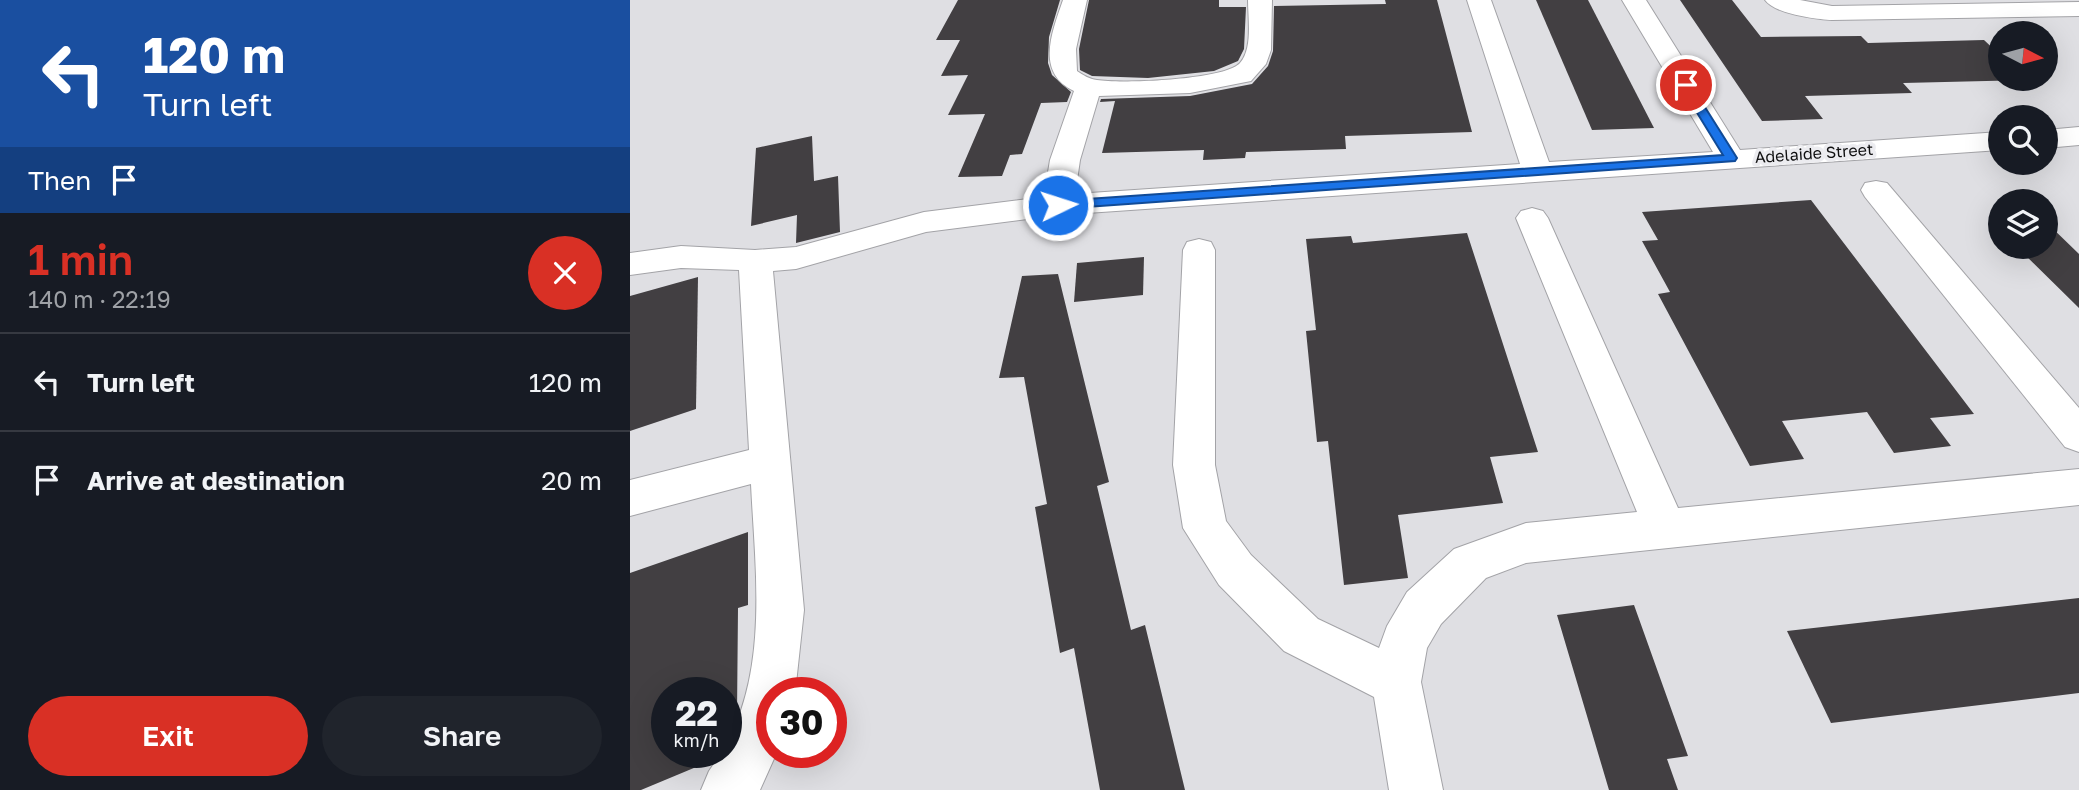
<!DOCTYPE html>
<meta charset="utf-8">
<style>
body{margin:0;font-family:"Golos Text",sans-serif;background:#20242c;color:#f1f3f6;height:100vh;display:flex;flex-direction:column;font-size:26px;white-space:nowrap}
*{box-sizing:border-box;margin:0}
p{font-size:23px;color:#9ea1a6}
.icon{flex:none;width:38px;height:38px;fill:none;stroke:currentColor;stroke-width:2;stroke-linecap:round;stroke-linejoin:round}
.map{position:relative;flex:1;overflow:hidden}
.sheet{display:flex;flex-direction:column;background:#171b24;width:630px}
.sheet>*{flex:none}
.guide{background:#1a4fa0;color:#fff;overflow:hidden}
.needle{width:46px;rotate:96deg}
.fabs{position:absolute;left:1358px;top:21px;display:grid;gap:14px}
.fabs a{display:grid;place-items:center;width:70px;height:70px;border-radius:50%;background:#171b24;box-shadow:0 7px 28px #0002;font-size:35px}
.speed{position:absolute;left:21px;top:677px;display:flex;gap:14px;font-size:35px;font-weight:700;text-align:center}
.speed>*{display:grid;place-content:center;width:91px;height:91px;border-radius:50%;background:#171b24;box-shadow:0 7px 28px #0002;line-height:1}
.speed small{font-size:18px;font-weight:400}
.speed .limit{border:10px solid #d22;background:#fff;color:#111}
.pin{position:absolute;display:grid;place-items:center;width:60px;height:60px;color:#fff;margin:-30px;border:4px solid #fff;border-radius:50%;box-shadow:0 2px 7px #0007}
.me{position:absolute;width:77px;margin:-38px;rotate:86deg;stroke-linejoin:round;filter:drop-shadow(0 0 5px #0008)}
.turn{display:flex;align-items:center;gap:24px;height:147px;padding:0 28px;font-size:32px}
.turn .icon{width:91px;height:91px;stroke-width:2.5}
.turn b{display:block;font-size:49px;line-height:60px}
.then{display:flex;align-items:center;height:66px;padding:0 28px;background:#0003;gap:14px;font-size:26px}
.round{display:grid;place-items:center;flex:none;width:74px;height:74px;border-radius:37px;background:#20242c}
.headline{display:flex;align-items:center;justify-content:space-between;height:119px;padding:0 28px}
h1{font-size:42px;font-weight:600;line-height:52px;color:#d93025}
.cta{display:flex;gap:14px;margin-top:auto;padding:14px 28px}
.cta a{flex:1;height:80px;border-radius:42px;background:#d93025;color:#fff;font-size:28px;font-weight:600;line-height:80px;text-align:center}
.cta a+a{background:#20242c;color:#f1f3f6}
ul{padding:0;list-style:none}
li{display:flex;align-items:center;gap:21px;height:98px;padding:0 28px;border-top:2px solid #363941}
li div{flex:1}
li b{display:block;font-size:26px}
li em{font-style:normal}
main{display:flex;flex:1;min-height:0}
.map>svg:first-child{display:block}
</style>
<main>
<section class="sheet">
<div class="guide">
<div class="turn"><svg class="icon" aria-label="left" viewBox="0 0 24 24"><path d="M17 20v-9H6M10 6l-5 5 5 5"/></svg><div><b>120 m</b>Turn left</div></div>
<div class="then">Then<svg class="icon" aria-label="arrive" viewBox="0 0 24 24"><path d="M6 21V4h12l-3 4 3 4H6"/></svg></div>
</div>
<div class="headline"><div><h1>1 min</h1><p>140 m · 22:19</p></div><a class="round" style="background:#d93025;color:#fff"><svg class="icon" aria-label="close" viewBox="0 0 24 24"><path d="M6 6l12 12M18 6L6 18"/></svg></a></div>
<ul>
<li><svg class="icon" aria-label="left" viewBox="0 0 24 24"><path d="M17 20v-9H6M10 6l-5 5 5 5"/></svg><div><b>Turn left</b></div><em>120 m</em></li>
<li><svg class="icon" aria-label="arrive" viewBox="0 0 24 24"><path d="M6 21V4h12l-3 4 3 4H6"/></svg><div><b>Arrive at destination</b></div><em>20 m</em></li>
</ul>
<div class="cta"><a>Exit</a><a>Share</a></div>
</section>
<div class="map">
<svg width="1449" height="790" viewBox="0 0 1449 790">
<rect width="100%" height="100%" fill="#dfdfe3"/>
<!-- building -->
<g fill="#423f42">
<path d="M328 0H430L419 37 418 63 422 75 441 92 437 102 411 103 392 154 380 155 372 176 328 177 355 114 318 115 338 75 311 76 330 40H306Z"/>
<path d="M459 0H589V7H616L614 49 608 61 584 71 518 78 462 76 450 70 449 49Z"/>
<path d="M755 0H807L842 132 715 136 716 149 616 152 615 158 573 160 574 150 472 153 485 101 470 102 471 99 560 96 622 84 638 66 643 51 644 6 756 4Z"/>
<path d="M906 0H958L1024 128 962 130Z"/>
<path d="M1050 0H1102L1131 37 1231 36 1238 43 1354 40 1370 55V79L1398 80 1273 83 1282 93 1175 96 1193 119 1132 121Z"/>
<path d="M182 136 184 181 208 176 210 232 166 243 167 215 121 226 126 148Z"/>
<path d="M1181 200 1344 414 1300 418 1321 446 1264 453 1237 412 1152 421 1174 459 1120 466 1028 294 1040 292 1012 241 1028 240 1012 212Z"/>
<path d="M1416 222 1449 254V308L1387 247H1416Z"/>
<path d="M837 233 908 452 860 457 873 503 768 515 778 578 714 585 698 441 687 442 676 331 686 330 676 239 721 236 723 243Z"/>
<path d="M514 257 513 295 444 302 447 263Z"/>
<path d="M428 274 479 482 467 486 501 630 515 625 555 790H470L444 648 430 653 405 507 417 504 394 377 369 378 392 276Z"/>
<path d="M68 277 66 409 0 431V296Z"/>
<path d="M118 532V605L108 608 107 713 96 738V693H37V752H88L83 760 11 790H0V573Z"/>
<path d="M1449 598V693L1201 723 1157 631Z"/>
<path d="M1004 605 1058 756 1037 759 1048 790H979L927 615Z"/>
</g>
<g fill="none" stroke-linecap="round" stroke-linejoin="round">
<!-- minor casing -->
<g stroke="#a3a3a7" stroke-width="2">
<g id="minor">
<path d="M433 0H457L446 49 447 71C453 75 459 79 467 80 490 84 595 80 610 63 623 48 618 19 618 0H642L641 50 636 64 621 81 560 93 469 96 450 160 445 194 890 164 837 0H861L919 162 1083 152 992 0H1016L1110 150 1370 132V150L428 215 296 232 166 269 143 271 174 610 165 693H142V752H147L130 790H71L79 771 92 752H96V745C139 666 125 569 121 484L0 516V480L119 450 109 270 51 268 0 275V253L51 246 125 250 166 247 294 212 414 197 420 160 444 91C405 73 422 32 433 0Z"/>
<path d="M1135 0H1170L1202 6 1449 2V16L1202 20C1185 19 1145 14 1135 0Z"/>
<path d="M1449 127V145L1416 148V130Z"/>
<path d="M1246 181 1257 183 1449 408V452L1435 447 1235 197 1231 190 1235 183Z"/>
<path d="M902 208 913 211 918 218 1048 508 1449 469V505L896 563 856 578 811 624 797 648 791 682 813 790H759L744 697 654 651 589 585 553 528 543 465 553 250 557 242 569 239 581 242 585 250V465L596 521 621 555 688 619 749 648 757 626 777 592 824 549 896 523 1007 512 886 218 891 211Z"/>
</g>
</g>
<!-- minor -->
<use href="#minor" fill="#fff" fill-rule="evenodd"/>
</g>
<!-- route -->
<path fill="#1a73e8" stroke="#114b97" stroke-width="2" d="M1052 82 1061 85 1107 158 1105 161 428 209 421 205 428 201 1093 155 1050 85Z"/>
<g text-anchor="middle" stroke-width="7" stroke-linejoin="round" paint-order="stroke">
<!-- far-street labels -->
<g font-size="16" fill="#0f0f10" stroke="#ececf0">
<text transform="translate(1184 153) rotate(-4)" y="6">Adelaide Street</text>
</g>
</g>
</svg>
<div class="fabs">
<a><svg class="needle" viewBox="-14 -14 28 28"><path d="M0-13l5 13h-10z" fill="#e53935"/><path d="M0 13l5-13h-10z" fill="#9ea1a6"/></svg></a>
<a><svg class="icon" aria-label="search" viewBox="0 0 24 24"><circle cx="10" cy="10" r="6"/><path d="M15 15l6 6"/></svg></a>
<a><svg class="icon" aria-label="layers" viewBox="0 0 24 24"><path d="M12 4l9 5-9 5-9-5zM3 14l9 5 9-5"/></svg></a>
</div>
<div class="speed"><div>22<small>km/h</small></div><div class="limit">30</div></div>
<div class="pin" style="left:1056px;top:85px;background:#d93025"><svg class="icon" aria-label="arrive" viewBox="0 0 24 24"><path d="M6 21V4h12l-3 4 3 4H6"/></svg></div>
<svg class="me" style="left:428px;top:205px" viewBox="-20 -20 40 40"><circle r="17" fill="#1a73e8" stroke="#fff" stroke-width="3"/><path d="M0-11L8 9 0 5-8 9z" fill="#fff"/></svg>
</div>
</main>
